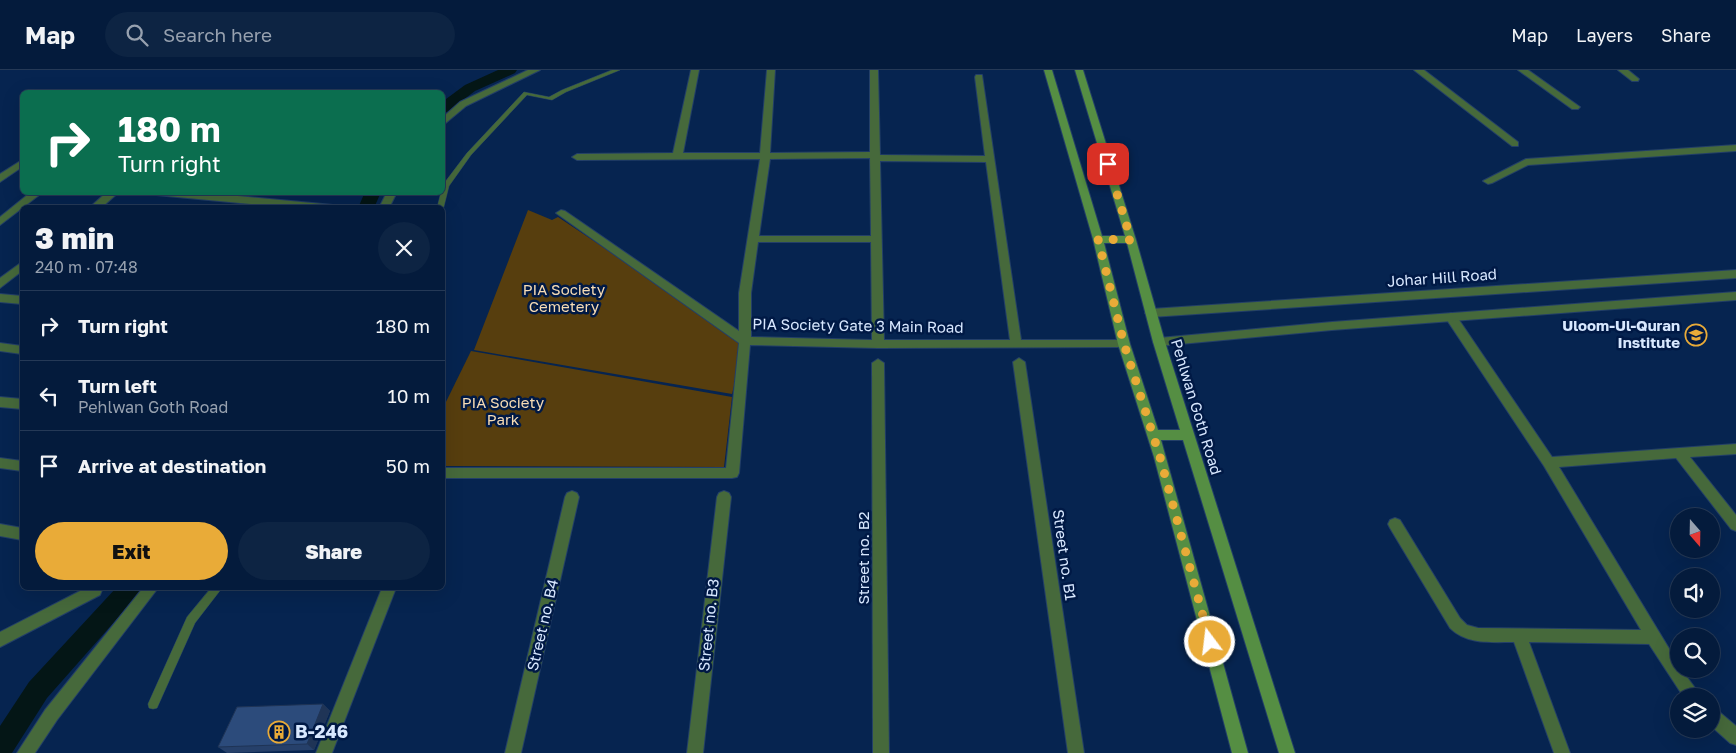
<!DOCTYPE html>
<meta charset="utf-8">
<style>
body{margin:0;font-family:"Golos Text",sans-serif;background:#0d2443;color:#f1f3f6;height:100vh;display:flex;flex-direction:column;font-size:19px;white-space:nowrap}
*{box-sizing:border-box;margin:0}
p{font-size:16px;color:#97a1af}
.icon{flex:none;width:28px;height:28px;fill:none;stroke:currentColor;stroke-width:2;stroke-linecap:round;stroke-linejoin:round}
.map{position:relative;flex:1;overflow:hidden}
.panel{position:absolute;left:20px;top:135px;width:425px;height:385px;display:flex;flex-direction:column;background:#041b3c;border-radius:8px;box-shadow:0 5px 20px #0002,0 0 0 1px #253956}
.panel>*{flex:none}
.top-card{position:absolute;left:20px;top:20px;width:425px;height:105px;border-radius:8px;box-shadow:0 5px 20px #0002,0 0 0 1px #253956;background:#0b6e4f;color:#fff;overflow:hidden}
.needle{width:32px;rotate:160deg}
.buttons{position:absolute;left:1670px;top:438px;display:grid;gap:10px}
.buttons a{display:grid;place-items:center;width:50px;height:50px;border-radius:50%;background:#041b3c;box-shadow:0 5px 20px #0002,0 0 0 1px #253956;font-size:25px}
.pin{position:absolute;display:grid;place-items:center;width:42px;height:42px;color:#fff;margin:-21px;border-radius:10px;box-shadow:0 2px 8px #0006}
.me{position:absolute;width:55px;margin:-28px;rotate:345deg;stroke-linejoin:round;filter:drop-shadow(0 0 4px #0008)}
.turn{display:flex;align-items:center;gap:18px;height:105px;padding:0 15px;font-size:22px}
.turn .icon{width:65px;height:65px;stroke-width:2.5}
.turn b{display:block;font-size:35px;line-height:42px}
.round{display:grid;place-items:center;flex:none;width:52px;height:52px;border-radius:26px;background:#0d2443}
.head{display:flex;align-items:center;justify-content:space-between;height:85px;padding:0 15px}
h1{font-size:30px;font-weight:800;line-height:38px}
.button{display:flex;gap:10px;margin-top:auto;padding:10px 15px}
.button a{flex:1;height:58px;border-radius:30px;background:#e9ab38;color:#111;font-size:20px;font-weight:800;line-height:58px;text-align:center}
.button a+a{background:#0d2443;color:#f1f3f6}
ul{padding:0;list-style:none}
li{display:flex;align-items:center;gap:15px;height:70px;padding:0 15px;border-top:1px solid #253956}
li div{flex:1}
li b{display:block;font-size:19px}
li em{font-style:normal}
header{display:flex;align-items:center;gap:30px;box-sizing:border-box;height:70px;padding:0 25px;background:#041b3c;border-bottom:1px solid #253956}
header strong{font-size:24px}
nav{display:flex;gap:28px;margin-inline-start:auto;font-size:18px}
.search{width:350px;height:45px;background:#0d2443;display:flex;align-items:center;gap:12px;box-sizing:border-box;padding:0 18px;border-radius:28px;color:#97a1af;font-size:19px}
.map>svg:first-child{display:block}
</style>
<header>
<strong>Map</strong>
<div class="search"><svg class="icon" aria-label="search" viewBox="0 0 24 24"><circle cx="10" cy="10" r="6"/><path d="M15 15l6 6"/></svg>Search here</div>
<nav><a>Map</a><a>Layers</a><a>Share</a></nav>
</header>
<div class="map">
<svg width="1736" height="683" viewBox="0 0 1736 683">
<rect width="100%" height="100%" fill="#062450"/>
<!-- green -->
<g fill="#573e0e">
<path d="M528 140 552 150 558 147 745 272 732 324 474 280Z"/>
<path d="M471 281 732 327 724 397 443 396V338Z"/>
</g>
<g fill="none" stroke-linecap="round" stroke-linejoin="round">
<!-- canal -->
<g fill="#041616" fill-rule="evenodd">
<path d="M498 0H517L515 3 475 21 447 42 442 43V32L465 15Z"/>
<path d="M365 122H381L374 138H358Z"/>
<path d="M116 518H142L138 525 47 628 12 683H0V656L29 612Z"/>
</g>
<!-- service casing -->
<g stroke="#233f68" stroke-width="1">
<g id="service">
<path d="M612 0H620L566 22 552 30 527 25 471 85 449 116 443 140 442 138H437L441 122H442V116L467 83 524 22 549 27 562 20Z"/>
<path d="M211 518H222L195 553 157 638 153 639 149 638 148 634 187 547Z"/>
</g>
</g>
<!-- minor casing -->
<g stroke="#233f68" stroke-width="2">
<g id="minor">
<path d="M528 0H540L466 36 442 56V48L460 32Z"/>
<path d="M691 0H699L683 83H760L767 0H775L770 83 870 82V0H878L880 85 985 86 975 7 976 5H982L1021 270H1124L1130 274 1128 277 878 278 750 275 739 403 737 407 732 408H442V398H726L739 273 556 143 561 140 565 141 739 261V223L760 89 577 90 572 87 577 84 673 83ZM870 88 871 166H759L770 89ZM880 91 986 92 1010 270H884ZM758 172H871L872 270 751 267V223Z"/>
<path d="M1414 0H1424L1518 72V76H1512Z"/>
<path d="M1518 0H1528L1580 37 1578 39H1572Z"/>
<path d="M1618 0H1628L1639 9 1638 11H1632Z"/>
<path d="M1736 75V81L1528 95 1492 113 1488 114 1483 111 1526 89Z"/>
<path d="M22 90V97L0 112V104Z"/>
<path d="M31 122H43L0 155V147Z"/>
<path d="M107 122H119L101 138H89Z"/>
<path d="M151 122H196L333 135 338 138H292L156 125Z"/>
<path d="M387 122H397L389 138H379Z"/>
<path d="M22 192V201L0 218V208Z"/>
<path d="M0 224 22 226V234L0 232Z"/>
<path d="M1451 243 1455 244 1552 387 1736 374V384L1690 387 1736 445V461L1731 459 1676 388 1559 397 1679 595V599H1681L1701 626H1683L1649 574 1529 572 1570 683H1554L1514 572C1492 572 1467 575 1450 558L1390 458 1388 454 1390 450 1395 448 1400 450 1460 548 1467 555 1478 558 1641 560 1544 396 1447 250 1445 247Z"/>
<path d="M0 273 22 276V284L0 281Z"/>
<path d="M1019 288 1025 292 1084 683H1068L1013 292Z"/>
<path d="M878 289 884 293 889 683H873L872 293Z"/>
<path d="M0 327 22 329V339L0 337Z"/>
<path d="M0 388 22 391V401L0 398Z"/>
<path d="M572 421 577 423 579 427 521 683H505L565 427 567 423Z"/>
<path d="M724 421 729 423 731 427 703 683H687L717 427 719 423Z"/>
<path d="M0 454 22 458V470L0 466Z"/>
<path d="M86 518H101L102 520 100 525 0 577V562Z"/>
<path d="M143 518H158L57 650 35 683H17L45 640Z"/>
<path d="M382 518H396L332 683H316Z"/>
<path d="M1711 637 1717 640 1736 656V675L1730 673 1711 656Z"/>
</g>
</g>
<!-- tertiary casing -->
<g stroke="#233f68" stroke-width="2">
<g id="tertiary">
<path d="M1736 200V208L1151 247 1145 243 1151 239Z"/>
<path d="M1736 222V230L1332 260 1159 276 1153 272 1159 268 1332 252Z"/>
</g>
</g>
<!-- secondary casing -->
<g stroke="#233f68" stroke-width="2">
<path id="secondary" d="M1044 0H1052L1102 166H1125L1075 0H1083L1136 170 1165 272 1295 683H1279L1183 370H1161L1248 683H1232L1154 387 1118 274 1093 169ZM1104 173H1127L1153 272 1180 360H1158L1130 274Z"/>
</g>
<!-- service -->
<use href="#service" fill="#46693b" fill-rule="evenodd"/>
<!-- minor -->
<use href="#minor" fill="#46693b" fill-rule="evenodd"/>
<!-- tertiary -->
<use href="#tertiary" fill="#46693b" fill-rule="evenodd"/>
<!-- secondary -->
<use href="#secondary" fill="#558e43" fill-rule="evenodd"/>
</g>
<!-- wall -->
<path fill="#26406a" d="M323 634 330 641 314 680 227 683 218 677Z"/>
<!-- shaded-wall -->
<path fill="#1f3456" d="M323 634 330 641 314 680 307 674Z"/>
<!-- building -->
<path fill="#2c4b7b" stroke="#1f3456" d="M323 634 307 674 218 677 237 637Z"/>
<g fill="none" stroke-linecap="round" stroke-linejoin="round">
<!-- route -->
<path stroke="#e9ab38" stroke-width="9" stroke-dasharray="0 16.2" d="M1108 94 1131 170 1098 169 1124 274 1160 387 1210 572"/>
</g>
<!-- icons -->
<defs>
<g id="university-ring" transform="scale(1.125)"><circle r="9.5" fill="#001945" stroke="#e9ab38" stroke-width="1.5"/><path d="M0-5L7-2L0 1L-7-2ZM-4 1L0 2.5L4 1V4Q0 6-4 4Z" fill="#e9ab38"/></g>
<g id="building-ring" transform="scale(1.125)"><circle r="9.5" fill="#001945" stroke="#e9ab38" stroke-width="1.5"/><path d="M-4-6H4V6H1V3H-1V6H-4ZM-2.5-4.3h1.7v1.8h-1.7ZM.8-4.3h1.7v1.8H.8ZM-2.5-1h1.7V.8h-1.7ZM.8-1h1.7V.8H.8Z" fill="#e9ab38"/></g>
</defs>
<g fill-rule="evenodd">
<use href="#university-ring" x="1696" y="265"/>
<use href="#building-ring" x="279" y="662"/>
</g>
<g text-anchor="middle" stroke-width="5" stroke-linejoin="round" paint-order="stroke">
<!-- street labels -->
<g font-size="15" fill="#d8e8ff" stroke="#001945">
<text transform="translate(1442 208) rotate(-4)" y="5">Johar Hill Road</text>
<text transform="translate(858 256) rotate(1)" y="5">PIA Society Gate 3 Main Road</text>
<text transform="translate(1196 337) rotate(73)" y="5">Pehlwan Goth Road</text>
<text transform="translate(1064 485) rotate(82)" y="5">Street no. B1</text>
<text transform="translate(864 488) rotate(-90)" y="5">Street no. B2</text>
<text transform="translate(543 555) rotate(-77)" y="5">Street no. B4</text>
<text transform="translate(709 555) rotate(-84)" y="5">Street no. B3</text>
</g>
<!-- park labels -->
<g font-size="15" fill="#f7dcb4" stroke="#001945">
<text x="564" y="225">PIA Society<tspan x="564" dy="17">Cemetery</tspan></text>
<text x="503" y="338">PIA Society<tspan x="503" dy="17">Park</tspan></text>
</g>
<!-- poi labels -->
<g font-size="15" font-weight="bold" fill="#d8e8ff" stroke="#001945" text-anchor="end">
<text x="1680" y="261">Uloom-Ul-Quran<tspan x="1680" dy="17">Institute</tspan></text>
</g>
<!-- near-poi labels -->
<g font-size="18" font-weight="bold" fill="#d8e8ff" stroke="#001945" text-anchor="start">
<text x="295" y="668">B-246</text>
</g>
</g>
</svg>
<div class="buttons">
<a><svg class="needle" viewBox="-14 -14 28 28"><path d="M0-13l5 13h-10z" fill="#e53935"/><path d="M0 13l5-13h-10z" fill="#97a1af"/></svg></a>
<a><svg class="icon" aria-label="sound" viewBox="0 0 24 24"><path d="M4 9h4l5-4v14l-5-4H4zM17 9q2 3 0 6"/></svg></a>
<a><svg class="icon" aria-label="search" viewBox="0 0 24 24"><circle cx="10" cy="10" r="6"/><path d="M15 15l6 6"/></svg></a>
<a><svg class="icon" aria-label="layers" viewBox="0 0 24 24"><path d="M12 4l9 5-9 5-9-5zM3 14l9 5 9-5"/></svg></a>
</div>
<div class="pin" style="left:1108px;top:94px;background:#d93025"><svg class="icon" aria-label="arrive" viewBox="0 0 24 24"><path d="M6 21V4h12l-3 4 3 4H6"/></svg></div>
<svg class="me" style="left:1210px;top:572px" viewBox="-20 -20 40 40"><circle r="17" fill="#e9ab38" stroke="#fff" stroke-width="3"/><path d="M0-11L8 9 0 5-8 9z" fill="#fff"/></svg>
<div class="top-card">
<div class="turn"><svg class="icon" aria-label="right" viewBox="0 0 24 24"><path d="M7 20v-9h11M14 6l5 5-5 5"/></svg><div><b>180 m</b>Turn right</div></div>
</div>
<section class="panel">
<div class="head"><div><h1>3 min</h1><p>240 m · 07:48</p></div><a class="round"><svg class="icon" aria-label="close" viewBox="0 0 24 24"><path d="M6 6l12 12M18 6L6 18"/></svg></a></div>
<ul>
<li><svg class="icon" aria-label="right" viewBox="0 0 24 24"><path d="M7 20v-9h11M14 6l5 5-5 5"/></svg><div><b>Turn right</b></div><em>180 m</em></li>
<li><svg class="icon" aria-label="left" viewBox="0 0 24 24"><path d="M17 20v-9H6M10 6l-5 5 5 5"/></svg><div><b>Turn left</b><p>Pehlwan Goth Road</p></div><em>10 m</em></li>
<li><svg class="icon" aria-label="arrive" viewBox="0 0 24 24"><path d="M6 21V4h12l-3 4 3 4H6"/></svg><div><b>Arrive at destination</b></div><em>50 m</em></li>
</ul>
<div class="button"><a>Exit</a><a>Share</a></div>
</section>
</div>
